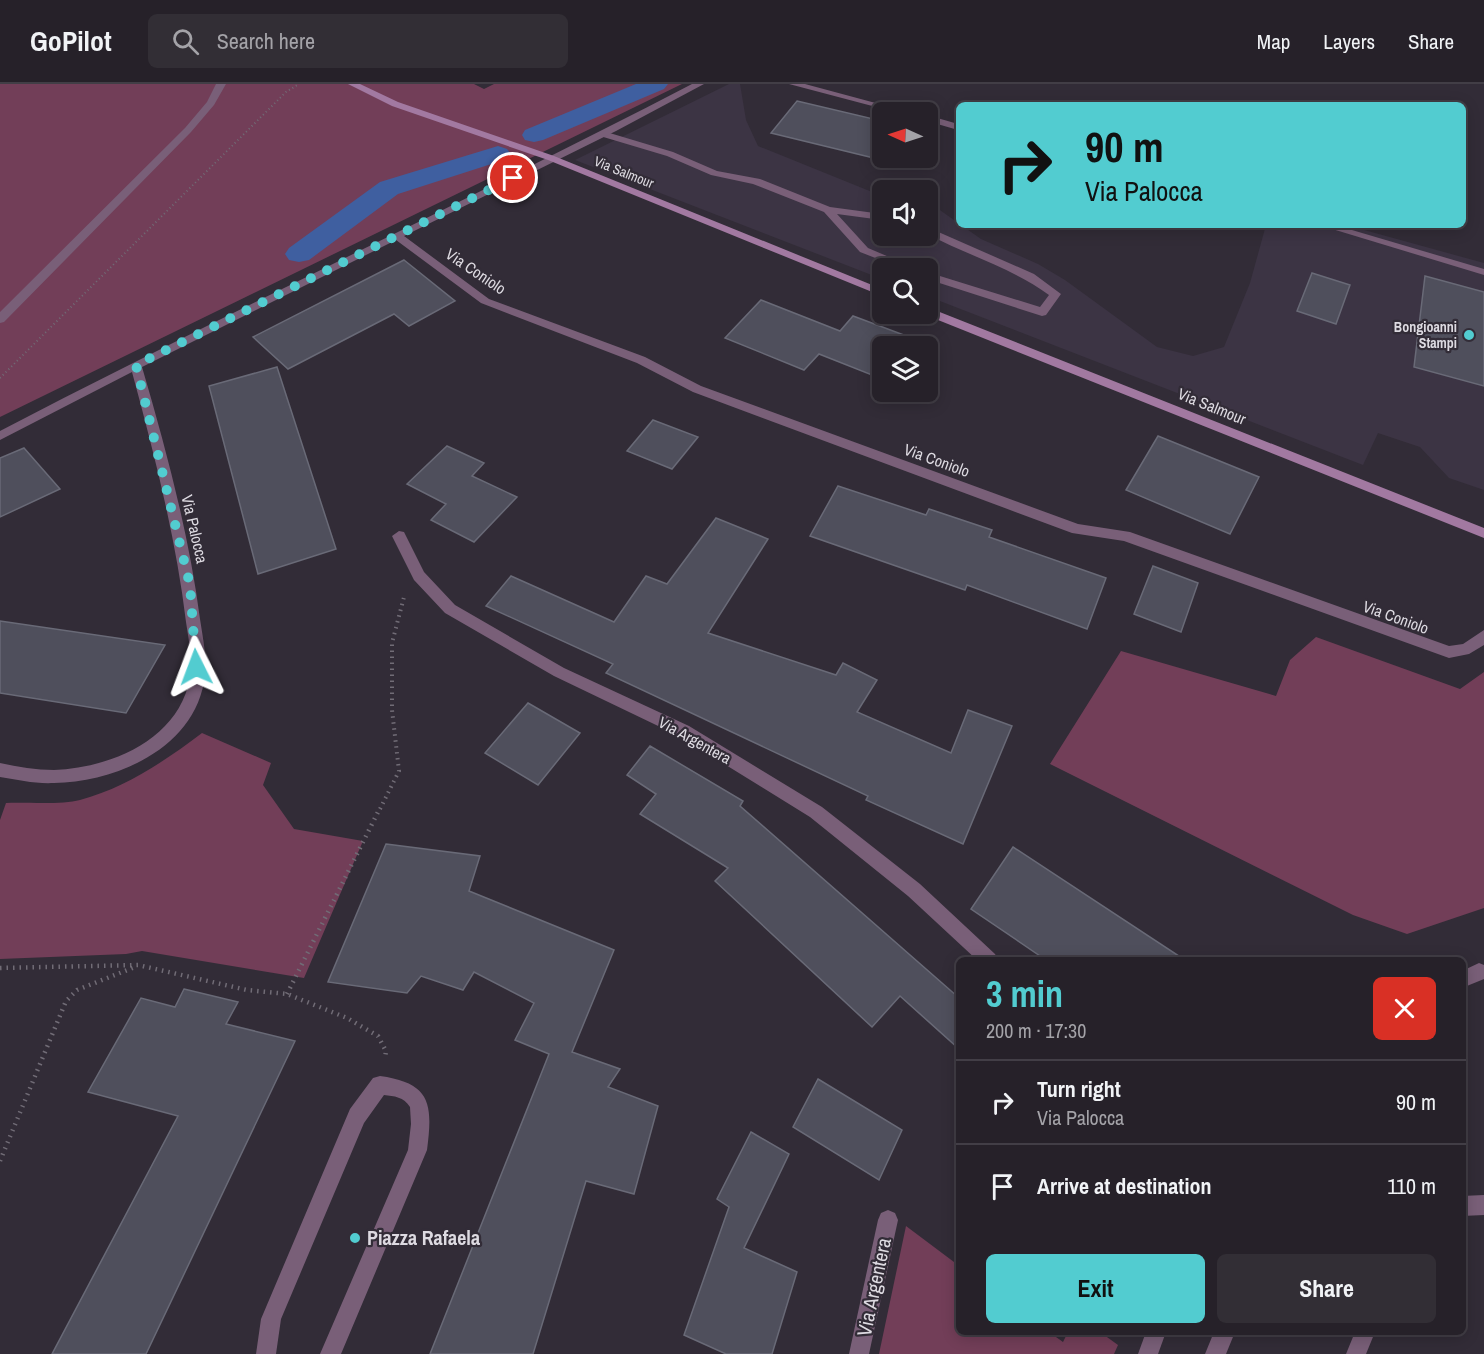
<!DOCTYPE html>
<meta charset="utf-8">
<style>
body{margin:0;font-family:"Archivo Narrow",sans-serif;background:#322e35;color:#f1f3f6;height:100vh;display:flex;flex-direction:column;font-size:22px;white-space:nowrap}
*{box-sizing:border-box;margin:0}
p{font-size:20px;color:#a4a3a8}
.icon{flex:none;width:33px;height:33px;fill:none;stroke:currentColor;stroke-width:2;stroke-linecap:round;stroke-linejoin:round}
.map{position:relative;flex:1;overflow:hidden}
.side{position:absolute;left:956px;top:873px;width:510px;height:378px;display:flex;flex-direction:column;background:#262129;border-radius:9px;box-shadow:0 3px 15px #0003,0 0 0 2px #423e46}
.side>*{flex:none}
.banner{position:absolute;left:956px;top:18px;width:510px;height:126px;border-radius:9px;box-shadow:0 3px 15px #0003,0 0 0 2px #423e46;background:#52ccd0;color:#111;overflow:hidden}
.needle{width:39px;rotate:273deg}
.buttons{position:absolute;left:872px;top:18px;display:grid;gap:12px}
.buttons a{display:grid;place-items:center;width:66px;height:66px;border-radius:9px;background:#262129;box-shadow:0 3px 15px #0003,0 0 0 2px #423e46;font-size:30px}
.pin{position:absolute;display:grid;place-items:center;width:51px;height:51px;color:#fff;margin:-26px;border:3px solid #fff;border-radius:50%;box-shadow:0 2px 6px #0007}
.me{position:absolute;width:66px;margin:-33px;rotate:357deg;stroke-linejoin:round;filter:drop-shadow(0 0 4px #0008)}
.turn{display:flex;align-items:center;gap:21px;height:126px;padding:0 30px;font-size:27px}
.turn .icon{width:78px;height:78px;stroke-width:2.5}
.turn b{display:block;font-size:42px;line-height:51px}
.round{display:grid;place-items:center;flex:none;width:63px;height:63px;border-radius:9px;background:#322e35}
.head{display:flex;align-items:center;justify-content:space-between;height:102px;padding:0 30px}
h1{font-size:36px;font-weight:700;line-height:45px;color:#52ccd0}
.action{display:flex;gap:12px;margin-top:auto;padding:12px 30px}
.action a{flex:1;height:69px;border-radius:9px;background:#52ccd0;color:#111;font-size:24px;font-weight:700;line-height:69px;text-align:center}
.action a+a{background:#322e35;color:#f1f3f6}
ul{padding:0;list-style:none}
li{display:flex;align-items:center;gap:18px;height:84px;padding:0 30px;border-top:2px solid #423e46}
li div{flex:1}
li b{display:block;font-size:22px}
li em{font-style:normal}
header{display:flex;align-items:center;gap:36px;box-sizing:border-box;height:84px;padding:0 30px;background:#262129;border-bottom:2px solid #423e46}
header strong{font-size:28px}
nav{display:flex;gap:33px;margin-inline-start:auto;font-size:21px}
.search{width:420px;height:54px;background:#322e35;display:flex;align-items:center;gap:15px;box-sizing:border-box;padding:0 21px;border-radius:9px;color:#a4a3a8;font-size:22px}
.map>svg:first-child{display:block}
</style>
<header>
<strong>GoPilot</strong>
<div class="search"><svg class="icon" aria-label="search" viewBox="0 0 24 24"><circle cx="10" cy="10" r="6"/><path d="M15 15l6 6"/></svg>Search here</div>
<nav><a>Map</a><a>Layers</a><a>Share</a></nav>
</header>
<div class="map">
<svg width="1484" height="1270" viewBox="0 0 1484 1270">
<rect width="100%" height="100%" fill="#322c37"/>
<!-- built -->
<path fill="#3c3444" d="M729 0H740L746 36 758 62 882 112V152H927V117L981 155 1038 180 1065 196 1157 263 1193 272 1224 263 1250 199 1266 141H1346L1484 179V406L1449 394 1420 363 1378 349 1363 381 927 212V184H882V195L575 76Z"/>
<!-- green -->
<g fill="#723e58">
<path d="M0 0H474L484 5 494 0H682L0 333Z"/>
<path d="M1316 553 1460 605 1484 588V824L1407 850 1353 831 1050 680 1121 567 1276 612 1290 576Z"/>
<path d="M202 649 271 679 263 701 294 745 363 757 304 894 142 867 126 870 0 875V736L6 719C26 718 62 721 80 716 125 704 165 677 202 649Z"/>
<path d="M906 1142 958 1181V1248H1049L1063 1258 1068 1248H1100L1118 1261 1114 1270H879Z"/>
</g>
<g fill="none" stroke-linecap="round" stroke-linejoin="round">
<!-- canal -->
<g fill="#3f5fa0" fill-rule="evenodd">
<path d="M636 0H668L664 5 543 56 534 58 525 56 522 51 525 46Z"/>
<path d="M498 62 507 65 511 70 507 75 398 110 309 176 299 178 289 176 285 170 289 164 380 98Z"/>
</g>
</g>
<!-- building -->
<g fill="#4f4f5c" stroke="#696a77" stroke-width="1.5">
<path d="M797 17 882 37V76L771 49Z"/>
<path d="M404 176 455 217 409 242 394 230 288 285 253 253Z"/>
<path d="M1312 189 1350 201 1336 240 1297 227Z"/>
<path d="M1425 192 1484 208V302L1414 283Z"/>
<path d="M761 216 840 247 853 232 936 263 927 274V262H882V295L819 270 804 286 725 254Z"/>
<path d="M277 283 336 465 258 490 209 302Z"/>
<path d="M653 336 698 353 672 385 627 367Z"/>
<path d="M1158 352 1259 393 1230 450 1126 406Z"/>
<path d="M447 362 484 379 472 392 517 413 474 458 431 436 446 420 407 400Z"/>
<path d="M24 364 60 405 0 433V374Z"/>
<path d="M838 402 926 431 929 425 992 446 989 453 1106 494 1087 545 967 501 965 506 810 452Z"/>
<path d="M716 434 768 455 708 549 836 591 843 579 877 596 857 628 951 669 968 626 1012 642 963 760 866 716 868 712 606 589 613 580 486 522 511 492 614 538 646 492 667 500Z"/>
<path d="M1153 482 1198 499 1181 548 1134 530Z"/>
<path d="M0 537 165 561 126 629 0 609Z"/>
<path d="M528 619 580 649 538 701 485 669Z"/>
<path d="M650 662 743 717 740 722 958 913V964L900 912 872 943 715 797 728 784 640 730 656 710 627 691Z"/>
<path d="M386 760 480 772 469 807 614 866 572 968 620 985 608 1003 658 1022 634 1110 586 1097 533 1270H430L549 970 515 956 534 919 474 888 463 906 421 892 407 909 328 898Z"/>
<path d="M1013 763 1185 876H1046L971 825Z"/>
<path d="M184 905 238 918 226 940 295 957 146 1270H52L178 1032 88 1008 141 914 175 923Z"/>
<path d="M818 995 902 1046 879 1096 793 1043Z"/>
<path d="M751 1048 789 1070 744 1164 797 1188 772 1270H726L684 1251 729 1123 717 1115Z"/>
</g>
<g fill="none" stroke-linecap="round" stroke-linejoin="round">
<!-- path-far2 -->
<path stroke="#716c76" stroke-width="2" stroke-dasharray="1 3" stroke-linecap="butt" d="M0 294 286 8 299 0"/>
<!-- path-far1 -->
<path stroke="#716c76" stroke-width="4" stroke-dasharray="1.5 4.5" stroke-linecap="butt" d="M380 725 399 687 392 626V559L404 513"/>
<!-- path -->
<g stroke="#716c76" stroke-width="4.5" stroke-dasharray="1.5 5" stroke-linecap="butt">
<path d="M0 884 138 881 247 906 287 910 347 934 378 952 386 967 385 974"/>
<path d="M287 910 380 724"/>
<path d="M0 1077 66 917 77 906 135 883"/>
</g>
<!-- service -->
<g fill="#795f78" fill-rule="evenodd">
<path d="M216 0H226L214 21 191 48 4 238 0 239V228L185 44 207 18Z"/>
<path d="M603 47 673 68 717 87 760 95 830 123 882 130V136L837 130 868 164 915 184H901L860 168 824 128 753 100 711 91 667 72 600 52 598 50Z"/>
<path d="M927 143 1034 190 1061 210 1046 231 1042 232 927 195V188L1040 223 1049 211C1012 184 967 171 927 150Z"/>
<path d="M1479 879 1484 881V895L1462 904V887Z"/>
<path d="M888 1126 895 1129 898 1136 869 1270H849L878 1136 881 1129Z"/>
<path d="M1214 1248H1235L1226 1270H1205Z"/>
</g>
<!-- minor -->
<g fill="#795f78" fill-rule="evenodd">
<path d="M692 0H704L616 47 404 152 489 215 645 273 701 302 1078 440 1130 448 1449 562 1463 560 1484 546V561L1469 570 1449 574 1124 457 1072 449 693 308 637 279 481 219 396 156 142 283C166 365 189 450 200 535 203 555 208 577 204 598 192 665 116 698 54 699 36 700 18 696 0 693V679C18 683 36 686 54 686 108 684 173 658 188 602 194 581 189 558 186 538 176 454 154 369 132 288L0 356V347C229 228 463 119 692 0Z"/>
<path d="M789 0H805L909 28H895Z"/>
<path d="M927 31 958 40V46L927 37Z"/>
<path d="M1319 141H1335L1484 185V191Z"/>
<path d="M399 447 404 448 424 488 455 521 564 584 689 642 822 723 920 800 995 870 998 876H977L908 812 810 733 679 652 554 592 445 529 414 496 392 452Z"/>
<path d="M380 992C431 999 433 1020 427 1066L341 1270H320L408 1066 411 1040 410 1023C404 1013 394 1012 384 1011L364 1039 281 1235 276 1270H256L261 1235 350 1025 373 994Z"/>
<path d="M1484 1111V1131L1462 1132V1112Z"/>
<path d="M1146 1248H1166L1158 1270H1138Z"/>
<path d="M1355 1248H1375L1366 1270H1346Z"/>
</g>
<!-- secondary -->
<g fill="#a279a1" fill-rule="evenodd">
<path d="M348 0H360L398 18 554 72 882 205V212L548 76 392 22Z"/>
<path d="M927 223 1484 444V454L923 230H927Z"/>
</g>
</g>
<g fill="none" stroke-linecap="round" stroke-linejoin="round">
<!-- route -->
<path stroke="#52ccd0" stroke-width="10" stroke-dasharray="0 18" d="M196 583 190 501 136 281 513 94"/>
</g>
<!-- markers -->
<g fill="#52ccd0" stroke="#322c37" stroke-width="2">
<circle cx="1469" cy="251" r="6"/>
<circle cx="355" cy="1154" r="6"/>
</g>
<g text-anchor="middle" stroke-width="4.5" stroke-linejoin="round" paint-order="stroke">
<!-- far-street labels -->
<g font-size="14" fill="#dddae1" stroke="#322c37">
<text transform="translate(624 88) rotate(22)" y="5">Via Salmour</text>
</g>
<!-- far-poi labels -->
<g font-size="14" font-weight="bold" fill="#dddae1" stroke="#322c37" text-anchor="end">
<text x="1457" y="248">Bongioanni<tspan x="1457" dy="16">Stampi</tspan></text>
</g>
<!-- street labels -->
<g font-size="16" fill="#dddae1" stroke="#322c37">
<text transform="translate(476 187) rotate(34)" y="6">Via Coniolo</text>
<text transform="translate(1212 322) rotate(22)" y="6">Via Salmour</text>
<text transform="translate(937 376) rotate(20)" y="6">Via Coniolo</text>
<text transform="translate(195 445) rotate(77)" y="6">Via Palocca</text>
<text transform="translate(1396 533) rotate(20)" y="6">Via Coniolo</text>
<text transform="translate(695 656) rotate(29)" y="6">Via Argentera</text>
</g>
<!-- near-poi labels -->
<g font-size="20" font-weight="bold" fill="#dddae1" stroke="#322c37" text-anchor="start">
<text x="367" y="1161">Piazza Rafaela</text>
</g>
<!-- near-street labels -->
<g font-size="20" fill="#dddae1" stroke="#322c37">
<text transform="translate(874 1203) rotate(-78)" y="7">Via Argentera</text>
</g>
</g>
</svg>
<div class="buttons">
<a><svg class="needle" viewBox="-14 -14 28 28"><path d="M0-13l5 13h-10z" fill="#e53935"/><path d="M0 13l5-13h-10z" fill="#a4a3a8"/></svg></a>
<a><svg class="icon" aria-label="sound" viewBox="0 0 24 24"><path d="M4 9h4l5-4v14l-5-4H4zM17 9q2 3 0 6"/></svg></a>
<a><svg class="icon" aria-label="search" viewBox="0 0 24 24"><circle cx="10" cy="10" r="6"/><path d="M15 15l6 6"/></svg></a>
<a><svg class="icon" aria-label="layers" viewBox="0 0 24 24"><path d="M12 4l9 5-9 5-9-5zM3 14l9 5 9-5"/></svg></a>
</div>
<div class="pin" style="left:513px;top:94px;background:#d93025"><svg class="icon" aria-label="arrive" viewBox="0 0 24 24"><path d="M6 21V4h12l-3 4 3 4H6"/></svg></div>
<svg class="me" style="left:196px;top:583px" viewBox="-20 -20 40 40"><path d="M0-17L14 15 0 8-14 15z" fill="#52ccd0" stroke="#fff" stroke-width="4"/></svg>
<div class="banner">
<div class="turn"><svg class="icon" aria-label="right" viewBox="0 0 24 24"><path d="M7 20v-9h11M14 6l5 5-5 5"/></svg><div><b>90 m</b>Via Palocca</div></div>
</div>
<section class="side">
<div class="head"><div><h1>3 min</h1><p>200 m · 17:30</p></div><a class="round" style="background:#d93025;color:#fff"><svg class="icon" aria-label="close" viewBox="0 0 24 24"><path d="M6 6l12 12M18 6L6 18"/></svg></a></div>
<ul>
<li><svg class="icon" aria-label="right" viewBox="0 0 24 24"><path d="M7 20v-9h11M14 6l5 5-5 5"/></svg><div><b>Turn right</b><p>Via Palocca</p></div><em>90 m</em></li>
<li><svg class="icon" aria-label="arrive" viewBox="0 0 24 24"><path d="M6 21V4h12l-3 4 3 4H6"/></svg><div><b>Arrive at destination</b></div><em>110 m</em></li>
</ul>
<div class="action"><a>Exit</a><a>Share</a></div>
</section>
</div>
